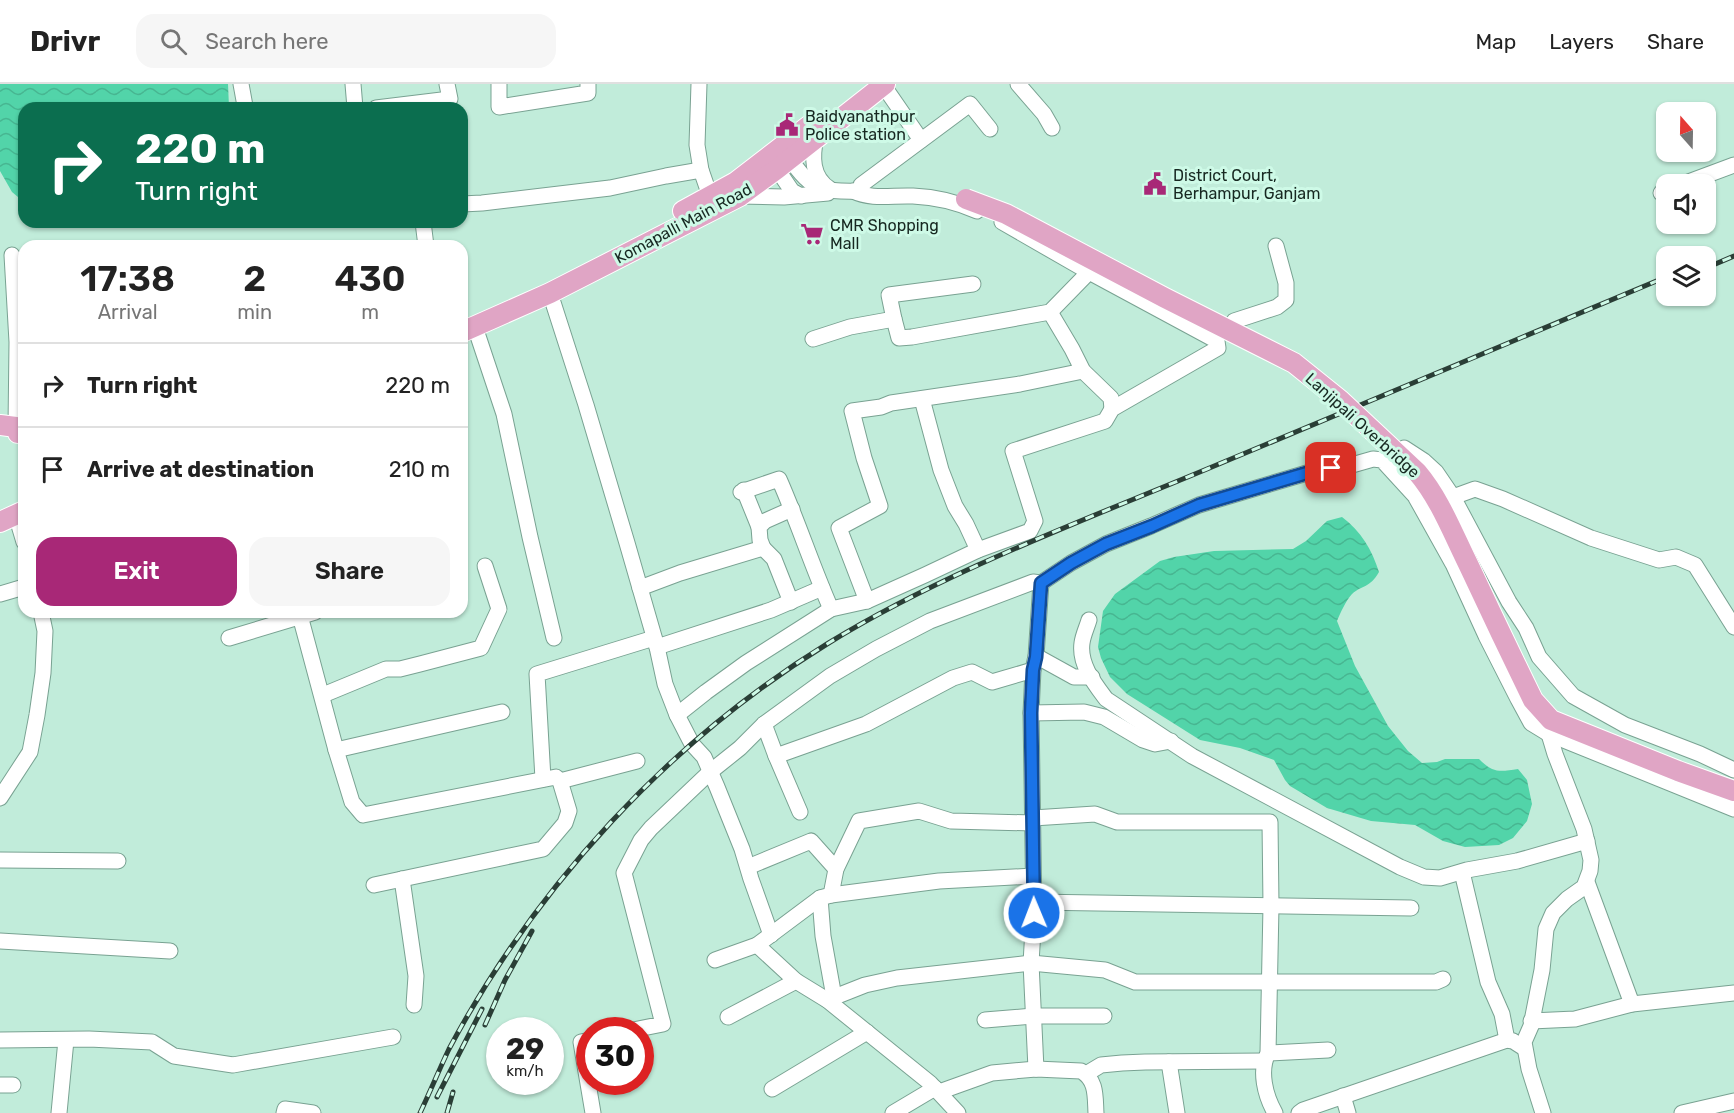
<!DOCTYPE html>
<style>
body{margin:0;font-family:Rubik,sans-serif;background:#f6f6f6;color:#222;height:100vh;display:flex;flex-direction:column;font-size:22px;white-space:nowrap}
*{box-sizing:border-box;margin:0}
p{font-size:20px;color:#767676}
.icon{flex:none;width:33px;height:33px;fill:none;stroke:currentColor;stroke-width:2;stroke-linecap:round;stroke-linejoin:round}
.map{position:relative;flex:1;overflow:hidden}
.side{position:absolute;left:18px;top:156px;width:450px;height:378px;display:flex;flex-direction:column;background:#fff;border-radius:18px;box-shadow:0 2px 4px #0004}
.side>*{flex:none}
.guide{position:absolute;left:18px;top:18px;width:450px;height:126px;border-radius:18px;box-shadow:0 2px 4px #0004;background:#0b6e4f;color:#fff;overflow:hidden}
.needle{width:39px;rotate:340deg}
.fabs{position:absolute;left:1656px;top:18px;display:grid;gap:12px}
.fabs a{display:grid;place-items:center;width:60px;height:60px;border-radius:12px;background:#fff;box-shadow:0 2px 4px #0004;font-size:30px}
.speed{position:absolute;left:486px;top:933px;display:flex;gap:12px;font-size:30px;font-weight:700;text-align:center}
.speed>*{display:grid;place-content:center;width:78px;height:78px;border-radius:50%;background:#fff;box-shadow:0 2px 4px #0004;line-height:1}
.speed small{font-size:15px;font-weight:400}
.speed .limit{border:9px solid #d22;background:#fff;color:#111}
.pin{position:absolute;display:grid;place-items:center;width:51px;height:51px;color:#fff;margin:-26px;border-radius:12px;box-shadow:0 3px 9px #0006}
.me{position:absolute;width:66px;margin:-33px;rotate:359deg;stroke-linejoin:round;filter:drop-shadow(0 0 4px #0008)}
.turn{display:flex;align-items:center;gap:21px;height:126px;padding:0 18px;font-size:27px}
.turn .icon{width:78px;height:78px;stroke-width:2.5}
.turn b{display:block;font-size:42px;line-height:51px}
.eta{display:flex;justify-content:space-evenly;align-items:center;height:102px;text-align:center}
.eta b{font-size:36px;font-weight:600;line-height:42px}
.action{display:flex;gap:12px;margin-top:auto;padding:12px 18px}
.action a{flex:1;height:69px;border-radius:18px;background:#a82877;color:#fff;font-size:24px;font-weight:600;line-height:69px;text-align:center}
.action a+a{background:#f6f6f6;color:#222}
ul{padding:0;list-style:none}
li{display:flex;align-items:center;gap:18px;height:84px;padding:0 18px;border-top:2px solid #e0e0e0}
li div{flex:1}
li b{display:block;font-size:22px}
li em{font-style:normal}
header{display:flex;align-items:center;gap:36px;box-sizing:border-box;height:84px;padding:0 30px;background:#fff;border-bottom:2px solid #e0e0e0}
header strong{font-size:28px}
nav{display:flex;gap:33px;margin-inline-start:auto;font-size:21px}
.search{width:420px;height:54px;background:#f6f6f6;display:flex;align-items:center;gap:15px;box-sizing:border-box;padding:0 21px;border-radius:18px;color:#767676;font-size:22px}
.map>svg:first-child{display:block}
</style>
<header>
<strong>Drivr</strong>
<div class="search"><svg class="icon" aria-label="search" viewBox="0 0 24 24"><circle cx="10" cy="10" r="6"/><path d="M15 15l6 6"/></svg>Search here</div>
<nav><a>Map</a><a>Layers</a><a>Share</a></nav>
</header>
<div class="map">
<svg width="1734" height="1029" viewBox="0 0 1734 1029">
<defs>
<pattern id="water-waves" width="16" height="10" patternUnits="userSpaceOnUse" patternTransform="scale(1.5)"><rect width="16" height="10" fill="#52d4a9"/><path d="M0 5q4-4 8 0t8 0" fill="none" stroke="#47b691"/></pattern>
</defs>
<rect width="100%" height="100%" fill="#c1ecda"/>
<!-- water -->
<g fill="url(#water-waves)">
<path d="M0 0H228L229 23 24 24V118L12 108 0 87Z"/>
<path d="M1342 433C1361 447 1372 466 1379 488 1369 505 1363 500 1352 510 1345 518 1341 528 1337 537L1355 582 1388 642 1408 667 1422 679 1437 678 1445 675H1479C1493 689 1499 688 1518 685L1527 696 1532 720 1527 737 1513 754 1499 761 1465 763 1443 757 1415 741 1371 737 1327 724 1290 702 1285 696 1274 676 1240 664 1200 656 1127 610 1110 593 1101 574 1098 563 1103 527 1115 510 1160 477 1174 473 1214 467 1293 465 1306 457 1327 437Z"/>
</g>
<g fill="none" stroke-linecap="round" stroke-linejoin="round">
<!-- minor casing -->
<g stroke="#79a292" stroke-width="17">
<g id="minor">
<path d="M241 0 245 22 246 24"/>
<path d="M353 0 355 24"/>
<path d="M499 0V23L588 9V0"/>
<path d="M699 0 697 61 701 86 710 112"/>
<path d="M1018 0 1044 30 1052 44"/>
<path d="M883 1 921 56"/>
<path d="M376 24 450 15 447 0"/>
<path d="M816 53C812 72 811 93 830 105"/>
<path d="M785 68C811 105 816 108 861 107"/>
<path d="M777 85 792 107 801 112"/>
<path d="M1683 100 1734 81"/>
<path d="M861 101 970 20 990 45"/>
<path d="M853 107C872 116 892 111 913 112 935 113 957 118 977 127"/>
<path d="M1661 109 1666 107"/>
<path d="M740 112 784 113 828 109"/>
<path d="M462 120 482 119 610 104 666 92 701 86"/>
<path d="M423 138 426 162"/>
<path d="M12 171 17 258 16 343"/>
<path d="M550 209 586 321 627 459 657 563 665 600 677 631 692 660 704 673 717 703 742 765 751 795 771 851"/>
<path d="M1050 228 1072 265 1083 287 1111 314 1112 325"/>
<path d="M894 235 889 211 973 200"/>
<path d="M1234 237 1277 223 1286 216V199L1276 162"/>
<path d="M475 243 504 330 530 453 554 554"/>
<path d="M813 255 850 243 894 235 899 254 912 253 1050 228 1089 188"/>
<path d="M922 315 941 386 955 422 966 440 978 466"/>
<path d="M1392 371 1404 364 1424 377 1436 388 1453 413 1509 518 1526 544 1539 573 1573 612 1625 641 1700 670 1734 686"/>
<path d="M744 406 759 443"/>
<path d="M741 408 779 395C798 438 812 482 831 525"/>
<path d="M1445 418 1453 413 1475 405 1503 415 1591 454 1659 476 1676 473 1695 481 1734 543"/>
<path d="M16 431 24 458"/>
<path d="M763 464 774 475 791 518"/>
<path d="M640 504 680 489 763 464 760 456 759 443 765 437 792 425"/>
<path d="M0 510 24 503"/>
<path d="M867 517 839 444 880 422 864 374 852 327 881 323 891 319 1020 300 1083 287"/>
<path d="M299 528 336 666 352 718 363 731 556 693 560 697 569 727 565 739 543 765 374 801"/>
<path d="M1089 536C1087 543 1083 551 1082 559 1079 580 1094 599 1106 615L1192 672 1400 783 1424 793 1440 794 1467 786 1517 777 1587 757"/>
<path d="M229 554 315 528"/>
<path d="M657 563 771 526 822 504"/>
<path d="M1036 572 1074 593H1092"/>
<path d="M323 611 386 585H400L420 580 481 564 499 525 485 482"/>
<path d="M1031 629 1084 628 1104 633 1143 656 1155 660 1171 657"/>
<path d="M677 631 706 608 746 579 831 525 867 517 925 491 978 466 1030 447 1035 437 1013 367 1105 337 1112 325 1218 264 1217 257 1089 188 1002 138"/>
<path d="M764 640 776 672"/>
<path d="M336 666 502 628"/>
<path d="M543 695 537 590 654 554"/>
<path d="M560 697 637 677"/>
<path d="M0 714 30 668 37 631 43 589 45 547 41 528"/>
<path d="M800 728 776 672 866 640 953 594 972 588 992 598 1033 586"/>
<path d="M1033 734 1095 730 1117 738H1270L1271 822 1268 969C1259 987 1265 1011 1275 1029"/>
<path d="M0 776 118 777"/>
<path d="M748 783 811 757 836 785"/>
<path d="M1462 788 1488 898 1502 930 1507 956"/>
<path d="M402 795 416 892 414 921"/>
<path d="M1587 798 1632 920"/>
<path d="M831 811 939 797 1033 792"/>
<path d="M1033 818 1411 824"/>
<path d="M0 857 170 867"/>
<path d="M757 861 796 897 827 916 930 999 958 1029"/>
<path d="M715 876 757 861 820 814"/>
<path d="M834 913 823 852 820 814 831 811 836 785 859 737 919 727 951 737 1033 739"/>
<path d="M827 916 865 901 897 894 1031 879 1105 886 1135 898H1436L1443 895"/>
<path d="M728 933 796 897"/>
<path d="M985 936 1033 932H1104"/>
<path d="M1531 937 1575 935 1632 920 1734 909"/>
<path d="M633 946 663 940 624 789 641 756 651 744 710 688 740 664 764 640 830 592 876 565 930 537 1033 498 1041 499 1071 479 1106 460 1151 442 1199 421 1317 386 1345 383 1373 375 1382 376 1415 412 1453 480 1486 552 1518 615 1531 639 1549 650 1734 725"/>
<path d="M0 956 89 955 152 958 174 972 233 981 393 953"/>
<path d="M590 956 581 958 593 1029"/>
<path d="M1268 969 1328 966"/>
<path d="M1169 978 1177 1029"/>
<path d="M1036 985 1031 879 1034 829 1031 629 1033 586 1036 572 1041 499"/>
<path d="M1086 990 1101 981 1122 979 1145 978 1264 977"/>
<path d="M0 1001H13"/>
<path d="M772 1005 867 948"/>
<path d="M939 1008 992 989 1036 985 1081 987C1097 996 1095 1013 1096 1029"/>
<path d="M1343 1012 1348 1029"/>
<path d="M59 1029 66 956"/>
<path d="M284 1029 285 1025 313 1029"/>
<path d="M893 1029 935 1004"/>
<path d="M1299 1029 1303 1026 1507 956 1513 957 1524 964"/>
<path d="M1543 1029 1529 985 1524 958 1531 942 1542 886 1546 845 1553 829 1567 815 1584 803 1590 787 1591 776 1584 745 1555 670 1549 650"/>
<path d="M1682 1029 1734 1017"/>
</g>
</g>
<!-- major casing -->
<g stroke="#fff" stroke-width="22">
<g id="major">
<path d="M683 127 736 98 810 41"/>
<path d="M462 248 550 209 740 112 777 85 885 0"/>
<path d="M0 341 16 343 18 349 24 350"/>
<path d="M0 438 24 427"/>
</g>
</g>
<!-- minor -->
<use href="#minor" stroke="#fff" stroke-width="15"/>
<!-- major -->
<use href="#major" stroke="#e0a5c5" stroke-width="20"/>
<!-- rail casing -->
<g stroke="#2a3e36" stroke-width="5">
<g id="rail">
<path d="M1706 184 1734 172"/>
<path d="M485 941 505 896 532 847"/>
<path d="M437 1013 482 925"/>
<path d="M420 1029C430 1008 439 986 449 965 536 802 669 657 827 560 944 488 1080 438 1207 385 1360 321 1514 257 1666 193"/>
<path d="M447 1029 453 1008"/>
</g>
</g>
<!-- rail -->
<use href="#rail" stroke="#cefae7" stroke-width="3" stroke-dasharray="9" stroke-linecap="butt"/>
<!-- major-bridge casing -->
<g stroke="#fff" stroke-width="22" stroke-linecap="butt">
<path id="major-bridge" d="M966 115 1006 130 1165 214 1294 279 1340 316 1417 388C1440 415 1453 450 1469 482 1490 527 1511 571 1533 616L1551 636 1678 687 1734 707"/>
</g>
<!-- major-bridge -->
<use href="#major-bridge" stroke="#e0a5c5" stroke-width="20"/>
</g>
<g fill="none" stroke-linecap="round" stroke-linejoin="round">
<!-- route casing -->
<g stroke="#114b97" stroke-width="15">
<path id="route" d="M1034 829 1031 629 1033 586 1036 573 1041 499 1071 479 1106 460 1152 442 1199 421 1317 386 1331 384"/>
</g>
<!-- route -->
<use href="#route" stroke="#1a73e8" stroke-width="10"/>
</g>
<!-- icons -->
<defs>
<g id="civic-bare" transform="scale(1.8)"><path d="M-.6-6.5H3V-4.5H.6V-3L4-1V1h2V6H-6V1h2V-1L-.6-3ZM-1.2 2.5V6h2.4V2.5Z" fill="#a82877" stroke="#cefae7" stroke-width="2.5" paint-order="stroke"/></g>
<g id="supermarket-bare" transform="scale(1.8)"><path d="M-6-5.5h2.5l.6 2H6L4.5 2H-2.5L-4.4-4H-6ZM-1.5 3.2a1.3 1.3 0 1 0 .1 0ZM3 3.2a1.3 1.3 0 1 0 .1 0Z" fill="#a82877" stroke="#cefae7" stroke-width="2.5" paint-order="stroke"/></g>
</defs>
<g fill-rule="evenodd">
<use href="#civic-bare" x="787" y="41"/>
<use href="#civic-bare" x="1155" y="100"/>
<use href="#supermarket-bare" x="812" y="150"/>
</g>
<g text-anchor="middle" stroke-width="6" stroke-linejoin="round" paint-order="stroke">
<!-- poi labels -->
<g font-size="16" fill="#172821" stroke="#cefae7" text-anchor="start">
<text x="805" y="38">Baidyanathpur<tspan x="805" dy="18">Police station</tspan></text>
<text x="1173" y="97">District Court,<tspan x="1173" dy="18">Berhampur, Ganjam</tspan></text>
<text x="830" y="147">CMR Shopping<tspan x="830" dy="18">Mall</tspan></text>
</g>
<!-- street labels -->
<g font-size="16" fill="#172821" stroke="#cefae7">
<text transform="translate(683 139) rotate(-28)" y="6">Komapalli Main Road</text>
<text transform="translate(1363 341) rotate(42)" y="6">Lanjipali Overbridge</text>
</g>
</g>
</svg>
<div class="fabs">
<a><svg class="needle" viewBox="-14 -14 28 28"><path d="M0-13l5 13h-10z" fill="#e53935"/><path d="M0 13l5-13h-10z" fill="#767676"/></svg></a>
<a><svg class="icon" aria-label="sound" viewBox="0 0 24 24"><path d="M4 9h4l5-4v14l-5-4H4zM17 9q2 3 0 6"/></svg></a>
<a><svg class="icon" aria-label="layers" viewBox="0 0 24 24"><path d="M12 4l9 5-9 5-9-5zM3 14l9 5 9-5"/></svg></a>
</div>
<div class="speed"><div>29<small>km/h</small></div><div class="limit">30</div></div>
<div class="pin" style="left:1331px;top:384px;background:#d93025"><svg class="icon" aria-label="arrive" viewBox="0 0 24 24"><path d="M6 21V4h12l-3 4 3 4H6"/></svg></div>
<svg class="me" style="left:1034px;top:829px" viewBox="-20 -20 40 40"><circle r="17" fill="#1a73e8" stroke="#fff" stroke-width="3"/><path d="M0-11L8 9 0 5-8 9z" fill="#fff"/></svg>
<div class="guide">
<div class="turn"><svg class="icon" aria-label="right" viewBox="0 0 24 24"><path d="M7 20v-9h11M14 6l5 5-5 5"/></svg><div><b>220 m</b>Turn right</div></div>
</div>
<section class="side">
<div class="eta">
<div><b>17:38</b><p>Arrival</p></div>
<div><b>2</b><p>min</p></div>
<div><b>430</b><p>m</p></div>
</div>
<ul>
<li><svg class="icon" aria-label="right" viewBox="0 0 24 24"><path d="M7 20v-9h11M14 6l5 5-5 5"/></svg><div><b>Turn right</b></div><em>220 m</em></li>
<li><svg class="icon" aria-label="arrive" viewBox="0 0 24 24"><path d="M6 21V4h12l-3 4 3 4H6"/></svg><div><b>Arrive at destination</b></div><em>210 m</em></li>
</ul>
<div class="action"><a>Exit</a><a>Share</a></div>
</section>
</div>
